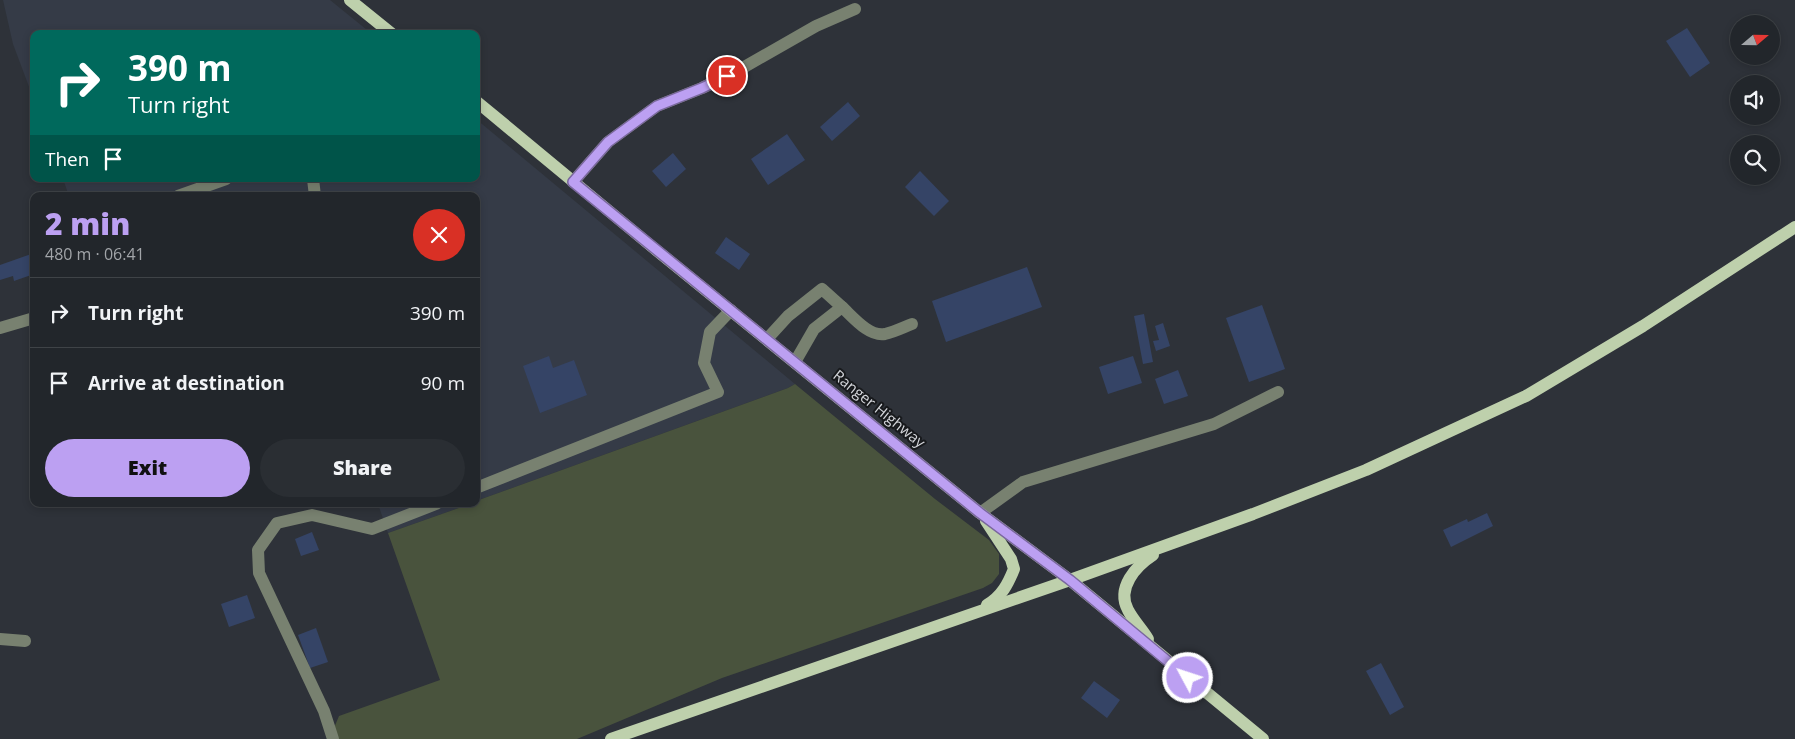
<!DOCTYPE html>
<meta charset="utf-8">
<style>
body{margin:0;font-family:"Open Sans",sans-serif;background:#2a2e33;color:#f1f3f6;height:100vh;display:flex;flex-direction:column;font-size:19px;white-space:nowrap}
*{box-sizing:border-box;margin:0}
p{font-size:16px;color:#a2a5a9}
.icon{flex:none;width:28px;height:28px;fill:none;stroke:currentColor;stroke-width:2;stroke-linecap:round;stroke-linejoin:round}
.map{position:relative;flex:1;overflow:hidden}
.panel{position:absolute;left:30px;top:192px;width:450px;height:315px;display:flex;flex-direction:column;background:#22262b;border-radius:10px;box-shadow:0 2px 8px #0003,0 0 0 1px #3f4347}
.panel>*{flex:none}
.top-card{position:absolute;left:30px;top:30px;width:450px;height:152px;border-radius:10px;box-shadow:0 2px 8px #0003,0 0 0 1px #3f4347;background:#00695c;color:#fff;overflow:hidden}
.needle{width:32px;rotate:70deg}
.fabs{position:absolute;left:1730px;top:15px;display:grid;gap:10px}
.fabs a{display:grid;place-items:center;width:50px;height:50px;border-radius:50%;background:#22262b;box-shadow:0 2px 8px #0003,0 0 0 1px #3f4347;font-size:25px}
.pin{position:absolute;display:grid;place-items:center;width:42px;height:42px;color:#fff;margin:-21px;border:2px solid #fff;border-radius:50%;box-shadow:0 1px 5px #0007}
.me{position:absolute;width:55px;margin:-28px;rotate:310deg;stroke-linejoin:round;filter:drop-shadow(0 0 4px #0008)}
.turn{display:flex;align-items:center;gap:18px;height:105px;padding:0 15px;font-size:22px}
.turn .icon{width:65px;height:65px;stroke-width:2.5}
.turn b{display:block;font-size:35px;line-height:42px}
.then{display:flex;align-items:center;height:48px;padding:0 15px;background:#0003;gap:10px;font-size:19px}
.round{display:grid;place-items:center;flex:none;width:52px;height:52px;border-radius:26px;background:#2a2e33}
.head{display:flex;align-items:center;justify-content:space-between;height:85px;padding:0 15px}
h1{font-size:30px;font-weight:800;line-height:38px;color:#bca0f2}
.action{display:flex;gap:10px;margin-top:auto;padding:10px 15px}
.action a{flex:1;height:58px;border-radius:30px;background:#bca0f2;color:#111;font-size:20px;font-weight:800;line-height:58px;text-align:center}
.action a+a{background:#2a2e33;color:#f1f3f6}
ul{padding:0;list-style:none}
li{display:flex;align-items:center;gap:15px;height:70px;padding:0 15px;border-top:1px solid #3f4347}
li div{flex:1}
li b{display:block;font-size:19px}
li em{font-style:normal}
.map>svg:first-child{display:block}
</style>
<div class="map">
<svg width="1795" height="739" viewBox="0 0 1795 739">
<rect width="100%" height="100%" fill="#2e3239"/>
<!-- built -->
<g fill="#353b47">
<path d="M3 0H330L372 34H34V100L13 44Z"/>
<path d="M476 119 795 384 788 388 476 501V196H69L63 179H476Z"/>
<path d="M378 504H470L388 533Z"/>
</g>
<!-- green -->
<path fill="#49533d" d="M795 384 935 499 989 540 999 554V574L992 583 983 588 722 678 577 739H336L334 728 339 716 440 680 388 533 470 504H476V501L788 388Z"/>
<!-- building -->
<g fill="#354466">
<path d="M1687 28 1710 63 1690 77 1666 41Z"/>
<path d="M848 102 860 116 832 141 820 127Z"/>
<path d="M787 134 805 160 768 185 751 159Z"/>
<path d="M673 153 686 169 666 187 652 171Z"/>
<path d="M920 171 949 201 934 216 905 187Z"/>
<path d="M726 237 750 254 739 270 715 253Z"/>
<path d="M34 253V274L14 281 13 276 0 280V265Z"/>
<path d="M1027 267 1042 307 946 342 932 301Z"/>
<path d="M1262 305 1285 369 1249 382 1226 318Z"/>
<path d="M1144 314 1153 362 1143 364 1134 316Z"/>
<path d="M1163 323 1170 346 1156 351 1153 341 1159 340 1155 326Z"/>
<path d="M549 356 553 368 574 360 587 395 540 413 523 366Z"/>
<path d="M1133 356 1142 383 1108 394 1099 367Z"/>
<path d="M1178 370 1188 396 1164 404 1155 379Z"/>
<path d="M1487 513 1493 526 1451 547 1443 530 1467 519 1468 522Z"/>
<path d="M312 532 319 550 301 556 295 539Z"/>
<path d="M247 595 255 618 229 627 221 604Z"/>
<path d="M316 628 328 662 310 668 298 635Z"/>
<path d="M1381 663 1404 707 1390 715 1366 671Z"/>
<path d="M1094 681 1120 700 1107 718 1081 698Z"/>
</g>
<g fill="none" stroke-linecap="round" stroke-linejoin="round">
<!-- minor -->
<g stroke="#788170" stroke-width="12">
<path d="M313 179 315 196"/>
<path d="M573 182 608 142 657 106 702 88 739 70 816 26 855 9"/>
<path d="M178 196 226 179"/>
<path d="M0 328 34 318"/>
<path d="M767 339 788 316 822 289 842 307"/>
<path d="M795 362 814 329 842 307C853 317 869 337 885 334 894 332 904 327 912 324"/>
<path d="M476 488 718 392 704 363 710 332 731 310"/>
<path d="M980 513 1023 482 1214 424 1278 392"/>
<path d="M0 639 25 641"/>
<path d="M333 739 324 711 259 573 258 550 277 523 312 515 372 529 436 504"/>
</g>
<!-- major -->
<g stroke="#bed0ac" stroke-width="12">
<path d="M350 0 392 34"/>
<path d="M476 101 650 245 980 513 1070 580 1263 739"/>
<path d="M986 521 1011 559 1014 569C1008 584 1002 596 987 605"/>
<path d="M1148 639C1142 629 1133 620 1128 610 1116 588 1136 566 1153 555"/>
<path d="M611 739 1070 580 1253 514 1366 470 1526 396 1643 326 1795 227"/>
</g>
</g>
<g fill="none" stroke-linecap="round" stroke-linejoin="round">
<!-- route casing -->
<g stroke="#7a689d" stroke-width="12">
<path id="route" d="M727 76 702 88 657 106 608 142 573 182 980 513 1070 580 1188 678"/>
</g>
<!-- route -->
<use href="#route" stroke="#bca0f2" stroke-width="9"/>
</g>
<g text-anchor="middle" stroke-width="4" stroke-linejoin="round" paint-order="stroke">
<!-- street labels -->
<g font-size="15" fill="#d3d5da" stroke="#181a1d">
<text transform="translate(879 409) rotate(39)" y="5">Ranger Highway</text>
</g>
</g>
</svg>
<div class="fabs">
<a><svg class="needle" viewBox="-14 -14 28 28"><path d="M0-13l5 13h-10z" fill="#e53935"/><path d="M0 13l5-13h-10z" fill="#a2a5a9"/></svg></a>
<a><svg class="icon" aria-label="sound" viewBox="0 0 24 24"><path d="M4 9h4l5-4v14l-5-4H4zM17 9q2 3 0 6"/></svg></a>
<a><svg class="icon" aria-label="search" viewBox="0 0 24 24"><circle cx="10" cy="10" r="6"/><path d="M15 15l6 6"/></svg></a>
</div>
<div class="pin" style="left:727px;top:76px;background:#d93025"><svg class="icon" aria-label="arrive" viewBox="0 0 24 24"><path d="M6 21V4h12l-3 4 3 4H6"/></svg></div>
<svg class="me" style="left:1188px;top:678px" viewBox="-20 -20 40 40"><circle r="17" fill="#bca0f2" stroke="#fff" stroke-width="3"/><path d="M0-11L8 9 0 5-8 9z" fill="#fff"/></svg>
<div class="top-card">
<div class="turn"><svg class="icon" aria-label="right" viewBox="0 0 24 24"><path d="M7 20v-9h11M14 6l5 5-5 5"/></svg><div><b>390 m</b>Turn right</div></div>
<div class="then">Then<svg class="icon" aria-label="arrive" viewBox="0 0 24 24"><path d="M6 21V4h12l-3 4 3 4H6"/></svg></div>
</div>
<section class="panel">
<div class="head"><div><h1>2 min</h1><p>480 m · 06:41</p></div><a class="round" style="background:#d93025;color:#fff"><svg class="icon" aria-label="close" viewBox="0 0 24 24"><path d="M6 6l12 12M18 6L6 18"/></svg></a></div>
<ul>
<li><svg class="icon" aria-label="right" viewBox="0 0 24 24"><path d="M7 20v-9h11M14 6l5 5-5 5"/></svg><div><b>Turn right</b></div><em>390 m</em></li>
<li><svg class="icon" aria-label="arrive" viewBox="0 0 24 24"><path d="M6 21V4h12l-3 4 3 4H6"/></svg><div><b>Arrive at destination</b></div><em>90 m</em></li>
</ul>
<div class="action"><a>Exit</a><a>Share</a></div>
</section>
</div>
